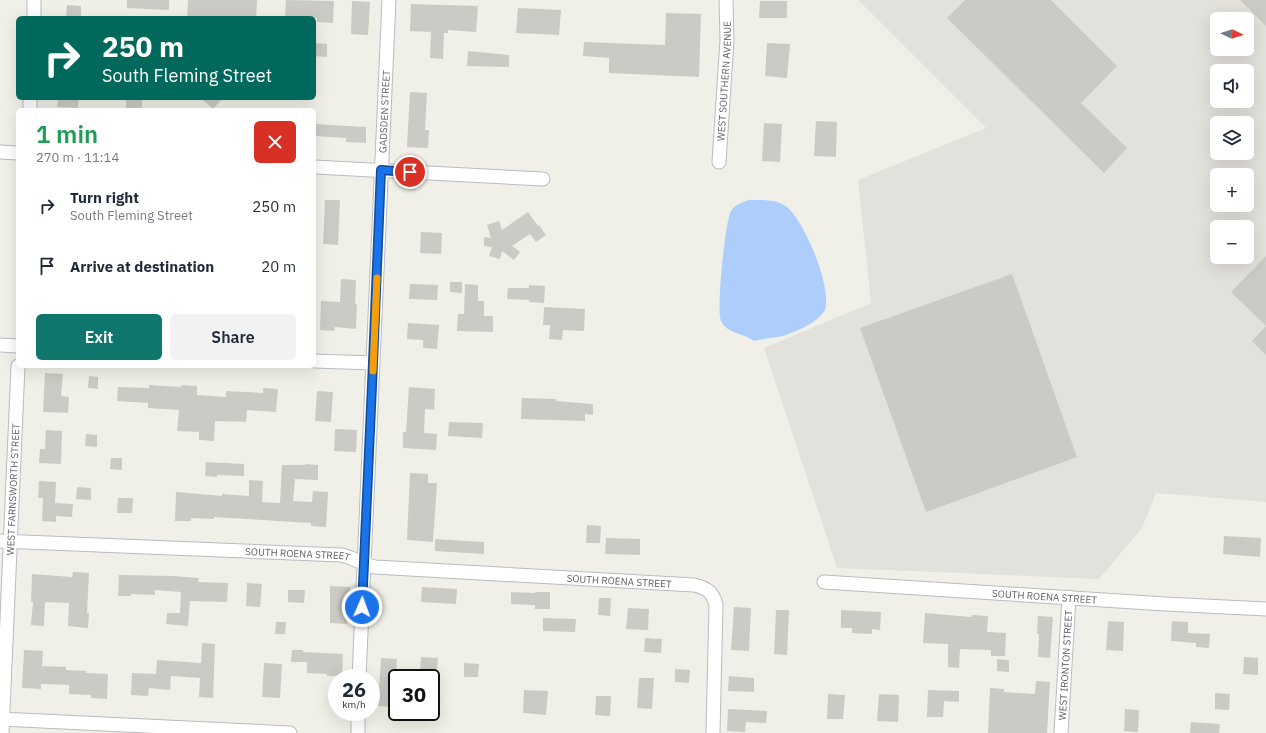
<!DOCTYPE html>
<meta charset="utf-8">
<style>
body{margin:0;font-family:"IBM Plex Sans",sans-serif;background:#f2f2f3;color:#1f2937;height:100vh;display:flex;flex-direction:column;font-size:15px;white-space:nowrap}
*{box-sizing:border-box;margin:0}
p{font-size:13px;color:#747a83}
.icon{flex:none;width:22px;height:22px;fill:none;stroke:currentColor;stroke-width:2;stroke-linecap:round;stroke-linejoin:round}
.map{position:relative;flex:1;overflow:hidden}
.sheet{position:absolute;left:16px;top:108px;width:300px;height:260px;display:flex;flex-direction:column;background:#fff;border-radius:6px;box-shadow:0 4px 16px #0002}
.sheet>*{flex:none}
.banner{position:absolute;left:16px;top:16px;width:300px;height:84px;border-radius:6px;box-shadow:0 4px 16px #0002;background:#00695c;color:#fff;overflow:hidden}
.needle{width:26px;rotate:93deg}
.tools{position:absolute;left:1210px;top:12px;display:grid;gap:8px}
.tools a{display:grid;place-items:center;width:44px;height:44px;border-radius:6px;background:#fff;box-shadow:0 4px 16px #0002;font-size:20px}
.speed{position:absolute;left:328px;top:669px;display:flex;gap:8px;font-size:20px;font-weight:700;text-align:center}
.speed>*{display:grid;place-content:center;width:52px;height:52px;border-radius:50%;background:#fff;box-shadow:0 4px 16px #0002;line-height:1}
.speed small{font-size:10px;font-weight:400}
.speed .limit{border:2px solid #111;border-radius:6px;background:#fff;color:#111}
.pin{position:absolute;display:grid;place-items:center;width:34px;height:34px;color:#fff;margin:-17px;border:2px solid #fff;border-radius:50%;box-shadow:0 1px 4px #0007}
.me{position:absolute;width:44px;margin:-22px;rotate:2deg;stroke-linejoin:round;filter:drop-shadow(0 0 3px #0008)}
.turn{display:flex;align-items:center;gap:14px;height:84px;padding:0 20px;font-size:18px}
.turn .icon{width:52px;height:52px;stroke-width:2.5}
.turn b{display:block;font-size:28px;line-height:34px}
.round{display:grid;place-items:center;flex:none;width:42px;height:42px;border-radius:6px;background:#f2f2f3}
.summary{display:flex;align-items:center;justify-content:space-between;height:68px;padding:0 20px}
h1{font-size:24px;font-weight:600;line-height:30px;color:#1e9e55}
.cta{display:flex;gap:8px;margin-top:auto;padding:8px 20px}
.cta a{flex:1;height:46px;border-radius:6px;background:#0f766e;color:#fff;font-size:16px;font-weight:600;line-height:46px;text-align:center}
.cta a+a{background:#f2f2f3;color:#1f2937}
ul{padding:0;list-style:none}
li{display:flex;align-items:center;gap:12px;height:60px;padding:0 20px}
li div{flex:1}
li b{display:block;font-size:15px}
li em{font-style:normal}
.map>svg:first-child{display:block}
</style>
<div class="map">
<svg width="1266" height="733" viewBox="0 0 1266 733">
<rect width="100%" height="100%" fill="#f0f0e8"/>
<!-- industrial -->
<path fill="#e2e1dc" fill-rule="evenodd" d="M858 0H1266V502L1156 493 1142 528 1099 579 837 568 764 348 871 303 858 180 986 128ZM1217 19H1247V49H1217ZM1217 71H1247V101H1217ZM1217 123H1247V153H1217ZM1217 175H1247V205H1217ZM1217 227H1247V257H1217Z"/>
<!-- water -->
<path fill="#adcefb" d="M749 200C761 200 777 199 787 207 805 222 832 287 825 310 824 312 821 316 819 317 812 325 789 335 778 337 770 338 762 339 754 341 744 333 727 334 721 321 716 311 725 222 731 211 735 204 741 203 749 200Z"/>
<!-- building -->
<g fill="#cccac4">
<path d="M127 0H169V10L127 8Z"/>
<path d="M188 0H257L256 18H187Z"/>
<path d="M286 0 334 1 333 23 317 22V18H285Z"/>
<path d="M965 0H1051L1117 66 1081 103 1127 148 1104 173 947 18Z"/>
<path d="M1240 0H1266V26Z"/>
<path d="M352 1 370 2 368 35 351 34Z"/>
<path d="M760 1H787V18H759Z"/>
<path d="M411 4 478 6 476 32 448 30V33H444L443 59 430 58 431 32 410 31Z"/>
<path d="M67 5 81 6V18H66Z"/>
<path d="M518 8 561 10 559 35 516 33Z"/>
<path d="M666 13 701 14 699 77 609 73V58L583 56 584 42 665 45Z"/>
<path d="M314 43 327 44V57L314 56Z"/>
<path d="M767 43 790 44 787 78 765 76Z"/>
<path d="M468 51 509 55V67L467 66Z"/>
<path d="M410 92 427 93 425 130H429L428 148 407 147Z"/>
<path d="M58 98H79L78 108 57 107Z"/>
<rect x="126" y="98" width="16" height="12"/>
<path d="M201 98H223L213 109Z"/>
<path d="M816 121 837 122 836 157 814 156Z"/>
<path d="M764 123 782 124 780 162 762 161Z"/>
<path d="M314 124 366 127V143L346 142V138L314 136Z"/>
<path d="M325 200H340L338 245 323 244Z"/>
<path d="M528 212 538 226 539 225 546 235 536 242 530 234 512 246 520 252 514 260 502 251 500 259 489 256 492 247 484 246V237L491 238 487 225 499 221 502 230Z"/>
<path d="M421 232 442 233 441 254 420 253Z"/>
<path d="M1266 256V326L1231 292Z"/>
<path d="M1012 274 1077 457 926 512 860 328Z"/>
<path d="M341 279 356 280 355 304H357L356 329 335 327 334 331 320 330 321 301 340 302Z"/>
<path d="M450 282H462V293L450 292Z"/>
<path d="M410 284 438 285 437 300 409 299Z"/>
<path d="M465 284 478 285V301H484V316H493V332L457 331 458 314H464Z"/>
<path d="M529 285 545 286 544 303 529 302V300L507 299 508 288H529Z"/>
<path d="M544 307 585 309 584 331 563 330 562 340 549 339 550 325H543Z"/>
<path d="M408 323 439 325 437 349 423 348V340L407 339Z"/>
<path d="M1266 326V355L1252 341Z"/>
<path d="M45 373 63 374 61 396 69 397 68 413 43 412Z"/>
<path d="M89 376 98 377V389L88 388Z"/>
<path d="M149 385 181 387V385L197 386V395L226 397V391L263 393V388L278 389 276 412 247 410 246 422 215 421 214 441 199 440V432L177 431 179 410 148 408V403L117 401 118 387 149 388Z"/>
<path d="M409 387 435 389 434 410 425 409 424 433 437 434 436 450 403 448V432H406Z"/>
<path d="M317 391 333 392 331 422 315 421Z"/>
<path d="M522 398 556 399V401L593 404V415L585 414V421L521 419Z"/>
<path d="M449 422 483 423 482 438 448 436Z"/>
<path d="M335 429 357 430 356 452 334 451Z"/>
<path d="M46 430 62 431 61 464 39 463 40 449H45Z"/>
<path d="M86 434 97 435V447L85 446Z"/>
<path d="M111 458H122V470L110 469Z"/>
<path d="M206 462 244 464V476L217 475V477L205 476Z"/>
<path d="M305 464 318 465V480L295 479 293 501 312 502 313 491 328 492 326 527 311 526V523L214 517V519L191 518V521H175L176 492 222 496V494L249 496V480L263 481 262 502 280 503 282 465H305Z"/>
<path d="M410 473 428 474V483H437L433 542 407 540Z"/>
<path d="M39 481 56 482 55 503 73 504 72 517 56 516V522L42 521 43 498H38Z"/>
<path d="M77 487 91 488V500L76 499Z"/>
<path d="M118 498H133L132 513H117Z"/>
<path d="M587 525 601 526 600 543H586Z"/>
<path d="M1224 536 1261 538 1260 557 1223 554Z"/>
<path d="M606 538 640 539V555L605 554Z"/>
<path d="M435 539 484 542V554L435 551Z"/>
<path d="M73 572 89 573 87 613H89L88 628 68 626 69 603 47 602 45 603 44 626 31 625 33 602H31L32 574 72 577Z"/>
<path d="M119 575 173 576 199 578 198 582 228 583 227 602 190 601 188 626 166 624 167 613H180L181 592 155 590V595L131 594V596H118Z"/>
<path d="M247 583 262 584 260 607 246 606Z"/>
<path d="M330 586 350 587 347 624 330 623Z"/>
<path d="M422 587 457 589 456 604 421 602Z"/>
<path d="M288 590H305L304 603 288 602Z"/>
<path d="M511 592 535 593V592H550V609H535V605L511 604Z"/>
<path d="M599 598H611L610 616 598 615Z"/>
<path d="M734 607 751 608 749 651 731 650Z"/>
<path d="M628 608 649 609 648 630 626 629Z"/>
<path d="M776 610H789L787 655 774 654Z"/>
<path d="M841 610 881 612 880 630 872 629V634L852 633V628H841Z"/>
<path d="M925 613 971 617 972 615 988 616 987 632 1006 633 1005 656H991V650L960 649 959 668 948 667V644L923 643Z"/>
<path d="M1038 616 1053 617 1050 658 1038 657 1039 634H1037Z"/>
<path d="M543 618 576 619 575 632 543 631Z"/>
<path d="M1108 621 1124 622 1123 651 1106 650Z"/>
<path d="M1172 621 1188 622V633L1210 634 1209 648 1196 647V643L1171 641Z"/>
<path d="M276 622H286L285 634H275Z"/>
<path d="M645 638 662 639 661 653 644 652Z"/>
<path d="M202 643 215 644 213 698 199 697 200 678 171 676 170 690 149 688 148 696 131 695 132 673 156 674 157 660 201 663Z"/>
<path d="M24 650 43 651 42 666 66 667V670L86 671V673L108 674 107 699 91 698V695L69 694V685L41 684V689L22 688Z"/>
<path d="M292 650H303V652L343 654 342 676H327V674L307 673V662H291Z"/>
<path d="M421 657 438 658 437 672 420 671Z"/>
<path d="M1244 657 1258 658V675L1243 674Z"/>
<path d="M381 658 397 659 394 707 378 706Z"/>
<path d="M997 659 1009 660V672L997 671Z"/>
<path d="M264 663 282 664 280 698 262 697Z"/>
<path d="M464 663 479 664 478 677H464Z"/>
<path d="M675 669 690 670 689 683 675 682Z"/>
<path d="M729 676 754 678V692L728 691Z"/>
<path d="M639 678H654L652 709 637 708Z"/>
<path d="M1036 681 1050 682 1047 733H988L990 688 1004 689V692L1035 694Z"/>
<path d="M524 690 548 691 546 715 523 713Z"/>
<path d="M928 690 959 691V702L944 701 943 717H927Z"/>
<path d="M1215 693 1230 694 1229 710 1215 709Z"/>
<path d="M828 694 845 695 843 719H827Z"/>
<path d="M879 694 899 695 898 722 877 721Z"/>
<path d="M596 696H611L610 716 595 715Z"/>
<path d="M728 709 767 711 766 723 746 722 745 732 727 731Z"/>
<path d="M1125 709 1139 710 1138 732 1124 731Z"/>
<path d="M1191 722 1220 724 1219 733H1190Z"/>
</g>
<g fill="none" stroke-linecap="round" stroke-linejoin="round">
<!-- street casing -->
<g stroke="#babbc0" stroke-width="15">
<g id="street">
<path d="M34 18V0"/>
<path d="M30 110V98"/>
<path d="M0 152 18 153"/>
<path id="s1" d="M719 162 727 40 726 0"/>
<path d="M314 167 543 179"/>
<path d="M0 345 18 346"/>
<path d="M314 361 373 363"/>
<path id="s2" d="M0 541 341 555C353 557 363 565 375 567L694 585C707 588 713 592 716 605L713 733"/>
<path id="s3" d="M824 582 1165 604 1266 609"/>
<path id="s4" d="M359 678 389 0"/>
<path d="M0 719 290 733"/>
<path id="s5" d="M2 733 18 366"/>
<path d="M358 733V712"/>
<path id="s6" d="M1061 733 1069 597"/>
</g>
</g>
<!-- street -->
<use href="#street" stroke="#fff" stroke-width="13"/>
</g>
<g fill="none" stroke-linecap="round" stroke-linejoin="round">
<!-- route casing -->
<g stroke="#114b97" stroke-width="10">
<path id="route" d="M362 607 373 363 381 170 410 172"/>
</g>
<!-- route -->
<use href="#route" stroke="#1a73e8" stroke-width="7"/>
<!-- slow -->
<path stroke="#f59e0b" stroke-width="7" d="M373 371 377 278"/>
</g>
<g text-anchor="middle" stroke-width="4" stroke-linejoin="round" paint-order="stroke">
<!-- street labels -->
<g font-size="10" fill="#5f6167" stroke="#fff">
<text dy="4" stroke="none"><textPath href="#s1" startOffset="81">WEST SOUTHERN AVENUE</textPath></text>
<text dy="4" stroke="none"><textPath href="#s4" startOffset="567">GADSDEN STREET</textPath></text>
<text dy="4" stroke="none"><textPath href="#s5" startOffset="244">WEST FARNSWORTH STREET</textPath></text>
<text dy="4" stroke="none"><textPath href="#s2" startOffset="298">SOUTH ROENA STREET</textPath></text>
<text dy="4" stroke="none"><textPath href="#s2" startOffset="622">SOUTH ROENA STREET</textPath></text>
<text dy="4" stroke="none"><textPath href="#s3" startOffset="221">SOUTH ROENA STREET</textPath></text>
<text dy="4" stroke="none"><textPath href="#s6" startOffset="68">WEST IRONTON STREET</textPath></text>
</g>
</g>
</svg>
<div class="tools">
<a><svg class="needle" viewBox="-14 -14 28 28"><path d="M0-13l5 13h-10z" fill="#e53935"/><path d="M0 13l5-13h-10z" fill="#747a83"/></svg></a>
<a><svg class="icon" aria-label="sound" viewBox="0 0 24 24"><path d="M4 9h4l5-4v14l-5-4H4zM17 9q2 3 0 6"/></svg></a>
<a><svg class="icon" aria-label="layers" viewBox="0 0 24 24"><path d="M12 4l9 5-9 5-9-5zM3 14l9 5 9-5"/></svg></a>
<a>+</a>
<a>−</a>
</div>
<div class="speed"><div>26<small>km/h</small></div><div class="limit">30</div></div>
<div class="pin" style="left:410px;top:172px;background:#d93025"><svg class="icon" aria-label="arrive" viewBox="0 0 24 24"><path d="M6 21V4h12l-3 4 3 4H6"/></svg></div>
<svg class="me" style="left:362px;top:607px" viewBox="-20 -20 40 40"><circle r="17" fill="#1a73e8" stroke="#fff" stroke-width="3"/><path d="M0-11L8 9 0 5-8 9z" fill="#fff"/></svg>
<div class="banner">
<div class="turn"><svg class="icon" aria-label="right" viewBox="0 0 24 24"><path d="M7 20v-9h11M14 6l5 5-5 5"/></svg><div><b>250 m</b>South Fleming Street</div></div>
</div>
<section class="sheet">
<div class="summary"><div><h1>1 min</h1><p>270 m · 11:14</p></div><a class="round" style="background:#d93025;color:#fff"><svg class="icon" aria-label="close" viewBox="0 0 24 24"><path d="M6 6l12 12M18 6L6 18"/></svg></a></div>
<ul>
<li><svg class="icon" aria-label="right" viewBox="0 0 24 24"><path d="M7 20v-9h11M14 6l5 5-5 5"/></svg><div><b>Turn right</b><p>South Fleming Street</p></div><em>250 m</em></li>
<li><svg class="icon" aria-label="arrive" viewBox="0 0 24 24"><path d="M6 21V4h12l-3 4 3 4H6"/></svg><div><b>Arrive at destination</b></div><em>20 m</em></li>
</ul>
<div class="cta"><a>Exit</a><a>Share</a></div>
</section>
</div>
